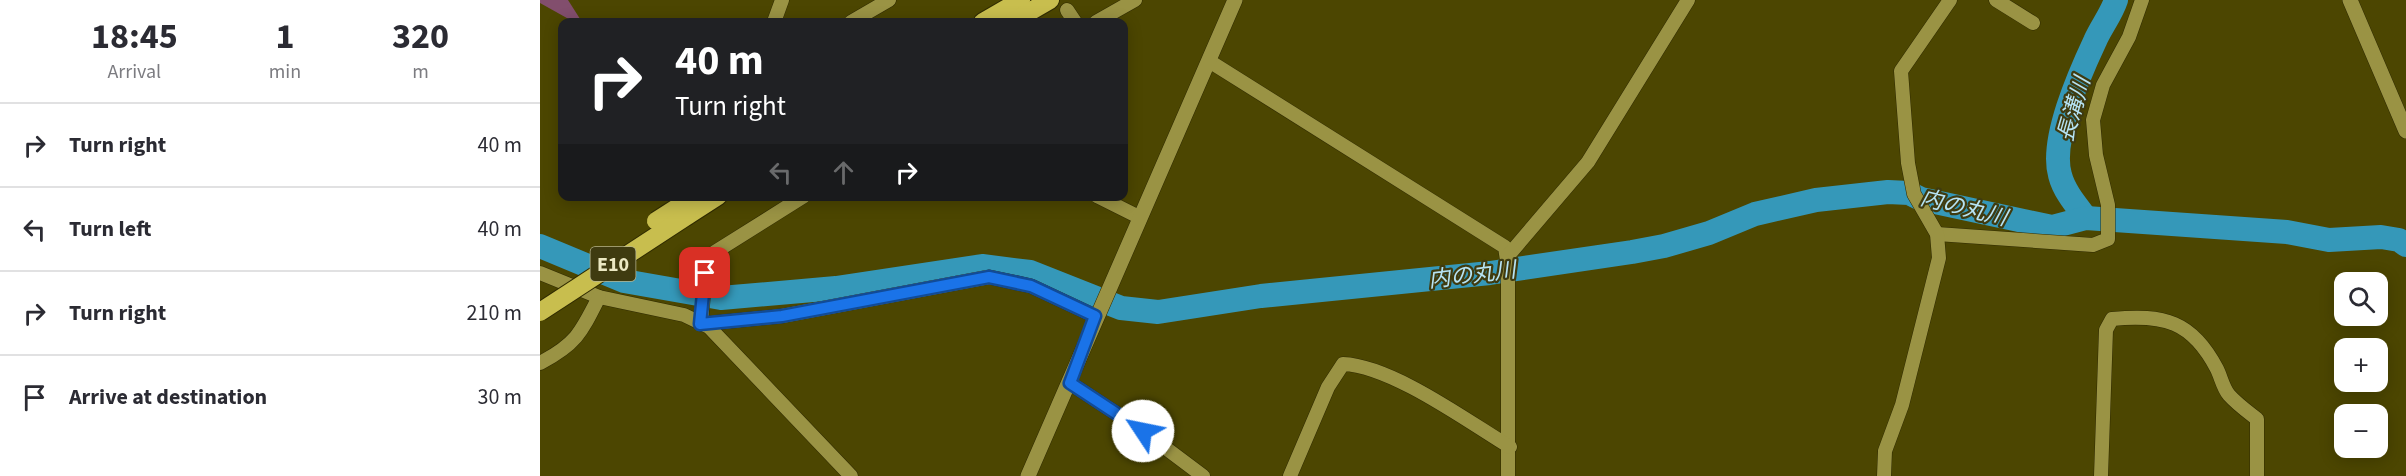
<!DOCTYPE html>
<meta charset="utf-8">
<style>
body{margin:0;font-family:"Source Sans 3","Noto Sans JP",sans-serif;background:#f2f2f3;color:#2b2b33;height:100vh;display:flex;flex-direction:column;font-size:22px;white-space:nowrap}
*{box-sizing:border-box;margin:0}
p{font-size:20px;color:#7c7c81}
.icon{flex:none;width:33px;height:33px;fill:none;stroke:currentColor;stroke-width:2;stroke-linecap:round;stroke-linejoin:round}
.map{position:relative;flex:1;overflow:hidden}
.sheet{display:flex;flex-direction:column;background:#fff;width:540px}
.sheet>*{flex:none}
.hud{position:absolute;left:18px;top:18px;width:570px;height:183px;border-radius:12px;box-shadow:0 3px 15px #0003;background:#202124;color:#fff;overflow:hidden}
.fabs{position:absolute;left:1794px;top:272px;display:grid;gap:12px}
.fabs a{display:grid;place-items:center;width:54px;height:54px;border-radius:12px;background:#fff;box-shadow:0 3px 15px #0003;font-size:30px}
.pin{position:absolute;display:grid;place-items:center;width:51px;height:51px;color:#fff;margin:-26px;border-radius:12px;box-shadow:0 3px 9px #0006}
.me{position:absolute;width:66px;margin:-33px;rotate:304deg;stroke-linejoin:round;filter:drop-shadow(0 0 4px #0008)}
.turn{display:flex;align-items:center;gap:21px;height:126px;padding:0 18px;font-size:27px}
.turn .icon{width:78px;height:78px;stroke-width:2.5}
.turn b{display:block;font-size:42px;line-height:51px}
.lanes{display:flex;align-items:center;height:57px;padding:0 18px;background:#0003;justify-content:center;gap:30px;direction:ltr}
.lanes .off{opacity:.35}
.eta{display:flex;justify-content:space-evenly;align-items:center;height:102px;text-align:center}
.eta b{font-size:36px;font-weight:700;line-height:42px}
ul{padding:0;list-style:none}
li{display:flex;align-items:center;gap:18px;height:84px;padding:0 18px;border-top:2px solid #e1e1e2}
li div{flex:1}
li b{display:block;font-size:22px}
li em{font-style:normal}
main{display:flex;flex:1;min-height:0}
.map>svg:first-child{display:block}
</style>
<main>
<section class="sheet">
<div class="eta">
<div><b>18:45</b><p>Arrival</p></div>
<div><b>1</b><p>min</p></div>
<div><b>320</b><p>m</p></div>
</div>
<ul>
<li><svg class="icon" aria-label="right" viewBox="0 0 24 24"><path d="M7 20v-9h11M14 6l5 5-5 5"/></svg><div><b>Turn right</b></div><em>40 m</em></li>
<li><svg class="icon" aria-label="left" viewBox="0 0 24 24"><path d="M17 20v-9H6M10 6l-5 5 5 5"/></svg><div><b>Turn left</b></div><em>40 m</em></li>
<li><svg class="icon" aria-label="right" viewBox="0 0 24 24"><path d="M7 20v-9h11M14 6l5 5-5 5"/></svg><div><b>Turn right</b></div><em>210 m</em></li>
<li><svg class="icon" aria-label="arrive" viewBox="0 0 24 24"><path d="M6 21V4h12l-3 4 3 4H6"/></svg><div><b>Arrive at destination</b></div><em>30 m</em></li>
</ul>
</section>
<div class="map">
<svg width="1866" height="476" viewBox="0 0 1866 476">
<rect width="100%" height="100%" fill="#4c4601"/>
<!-- green -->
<path fill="#824e6d" d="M0 0H28L42 22H34L0 3Z"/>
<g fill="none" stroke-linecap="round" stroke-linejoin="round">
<!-- river -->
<g stroke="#3598b9" stroke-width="24">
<path d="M1546 218C1536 205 1524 191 1520 175 1510 140 1540 73 1555 41 1561 27 1571 15 1576 0"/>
<path d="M0 246 84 281 181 298 296 288 442 266 490 272 581 308 618 312 721 296 950 273 1092 252 1124 246 1169 233 1215 214 1276 200 1348 192 1369 193 1381 199 1512 227 1546 218 1747 232 1789 240 1841 237 1859 240 1866 245"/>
</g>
<!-- minor casing -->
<g stroke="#302b00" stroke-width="15">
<g id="minor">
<path d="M1456 0 1493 23"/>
<path d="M527 10 535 22"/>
<path d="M234 22 242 0"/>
<path d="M311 22 349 0"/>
<path d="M556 22 595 0"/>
<path d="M669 61 965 247 968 267V476"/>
<path d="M557 196 599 217"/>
<path d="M1397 234 1553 245 1568 239V205L1556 155 1553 120 1563 85 1589 37 1602 0"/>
<path d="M967 257 1048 162 1148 0"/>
<path d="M0 273 59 297 144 315 169 327 311 476"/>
<path d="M161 324 242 316 449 277 491 286 555 316"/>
<path d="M161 324 165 273 175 252 264 196"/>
<path d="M0 363C36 344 41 333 59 297"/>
<path d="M530 383 603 431 663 476"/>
<path d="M750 476 788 387 803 364C852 366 927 421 970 447"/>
<path d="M1344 476 1345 451 1362 405 1399 258 1397 234 1374 194 1368 163 1361 71 1410 0"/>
<path d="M1561 476 1566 330 1572 319C1624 314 1652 321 1677 369 1681 377 1683 388 1689 395 1697 404 1708 412 1717 419V476"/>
</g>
</g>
<!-- tertiary casing -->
<g stroke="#302b00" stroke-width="16">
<g id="tertiary">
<path d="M1810 0 1866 131"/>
<path d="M488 476 695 0"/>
</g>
</g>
<!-- motorway casing -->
<g stroke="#302b00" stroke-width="20">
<g id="motorway">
<path d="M443 22 481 0"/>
<path d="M472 22 510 0"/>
<path d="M141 205 154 196"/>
<path d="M147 216 178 196"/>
</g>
</g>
<!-- minor -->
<use href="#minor" stroke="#9a9344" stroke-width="14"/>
<!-- tertiary -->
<use href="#tertiary" stroke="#9a9344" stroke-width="15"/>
<!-- motorway -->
<use href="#motorway" stroke="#c8be4e" stroke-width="18"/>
<!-- motorway-bridge casing -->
<g stroke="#302b00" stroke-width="20" stroke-linecap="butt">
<g id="motorway-bridge">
<path d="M116 221 141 205"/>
<path d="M0 312 147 216"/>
</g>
</g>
<!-- motorway-bridge -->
<use href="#motorway-bridge" stroke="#c8be4e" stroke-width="18"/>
</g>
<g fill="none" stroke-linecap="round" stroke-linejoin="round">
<!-- route casing -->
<g stroke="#114b97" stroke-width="15">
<path id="route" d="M165 273 160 324 242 316 449 277 491 286 555 316 530 383 603 431"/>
</g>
<!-- route -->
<use href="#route" stroke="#1a73e8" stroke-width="10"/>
</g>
<g text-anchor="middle" stroke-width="4.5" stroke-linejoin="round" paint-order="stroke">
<!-- shield labels -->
<rect fill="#3f3b10" stroke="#b7b48d" stroke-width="1.5" x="50.5" y="247" width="45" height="34" rx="4.5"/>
<g font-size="20" font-weight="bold" fill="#ebe8c2">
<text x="73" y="271">E10</text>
</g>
<!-- water labels -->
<g font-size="22" font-style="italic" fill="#b6e3f4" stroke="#3f3b10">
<text transform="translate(1533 109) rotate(-74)" y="8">長溝川</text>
<text transform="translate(1424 207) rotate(14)" y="8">内の丸川</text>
<text transform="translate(932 274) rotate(-7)" y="8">内の丸川</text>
</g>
</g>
</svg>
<div class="fabs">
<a><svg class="icon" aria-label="search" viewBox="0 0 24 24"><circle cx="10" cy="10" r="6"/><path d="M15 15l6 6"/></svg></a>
<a>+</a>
<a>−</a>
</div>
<div class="pin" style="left:165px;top:273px;background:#d93025"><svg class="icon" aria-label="arrive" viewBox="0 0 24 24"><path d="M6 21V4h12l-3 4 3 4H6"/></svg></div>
<svg class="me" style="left:603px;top:431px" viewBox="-20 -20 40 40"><circle r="19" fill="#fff"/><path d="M0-13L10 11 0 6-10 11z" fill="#1a73e8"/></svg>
<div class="hud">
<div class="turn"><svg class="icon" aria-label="right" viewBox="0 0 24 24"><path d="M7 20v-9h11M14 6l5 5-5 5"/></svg><div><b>40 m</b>Turn right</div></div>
<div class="lanes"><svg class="icon off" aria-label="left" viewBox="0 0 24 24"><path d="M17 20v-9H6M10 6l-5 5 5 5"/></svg><svg class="icon off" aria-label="ahead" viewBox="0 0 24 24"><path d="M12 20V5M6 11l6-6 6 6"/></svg><svg class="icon" aria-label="right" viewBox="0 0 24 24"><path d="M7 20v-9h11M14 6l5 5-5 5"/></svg></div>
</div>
</div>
</main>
